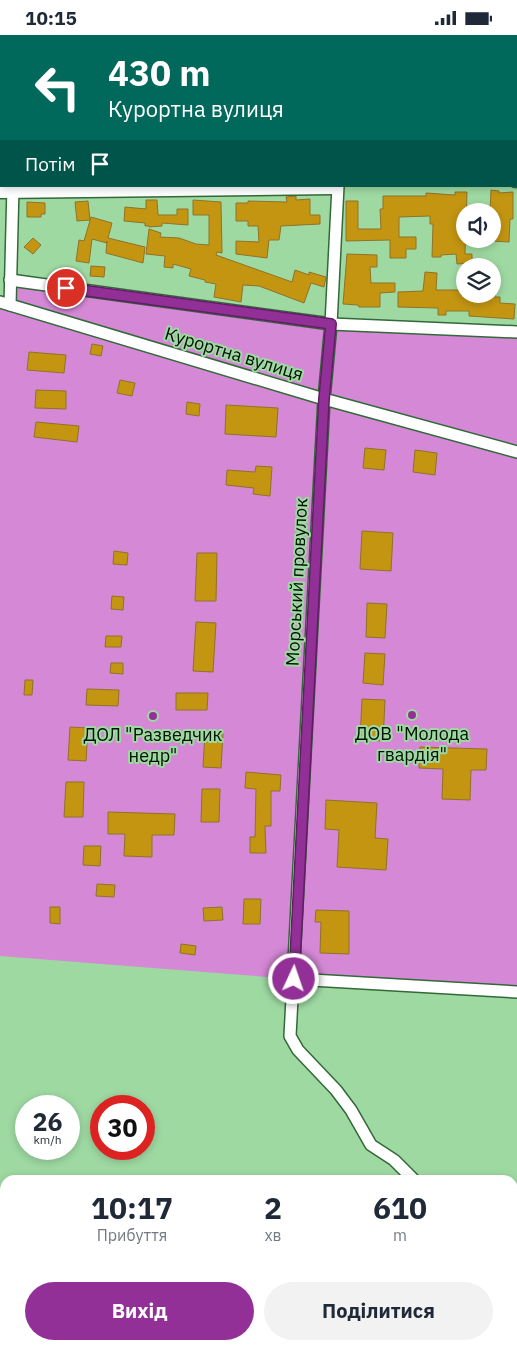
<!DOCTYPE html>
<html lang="uk">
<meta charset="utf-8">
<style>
body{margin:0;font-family:"IBM Plex Sans",sans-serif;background:#f2f2f3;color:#1f2937;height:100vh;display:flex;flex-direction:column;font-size:19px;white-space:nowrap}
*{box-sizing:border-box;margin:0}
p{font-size:16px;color:#747a83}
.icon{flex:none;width:28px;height:28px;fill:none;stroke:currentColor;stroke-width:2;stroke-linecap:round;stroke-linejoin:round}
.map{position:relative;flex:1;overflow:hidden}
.details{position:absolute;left:0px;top:1140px;width:518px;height:175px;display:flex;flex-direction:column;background:#fff;border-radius:15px 15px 0 0;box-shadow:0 2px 8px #0003}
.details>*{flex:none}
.hud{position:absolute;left:0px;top:0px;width:518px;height:152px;box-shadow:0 2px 8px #0003;background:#00695c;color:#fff;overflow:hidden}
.controls{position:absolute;left:456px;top:168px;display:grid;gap:10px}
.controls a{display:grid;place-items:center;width:45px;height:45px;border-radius:50%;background:#fff;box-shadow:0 2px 8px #0003;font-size:25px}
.speed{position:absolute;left:15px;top:1060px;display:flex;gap:10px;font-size:25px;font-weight:700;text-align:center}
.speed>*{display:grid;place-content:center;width:65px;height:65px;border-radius:50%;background:#fff;box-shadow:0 2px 8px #0003;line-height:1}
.speed small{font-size:12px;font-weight:400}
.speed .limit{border:8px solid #d22;background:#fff;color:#111}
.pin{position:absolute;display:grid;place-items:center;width:42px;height:42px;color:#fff;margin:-21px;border:2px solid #fff;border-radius:50%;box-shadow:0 1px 5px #0007}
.me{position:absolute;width:55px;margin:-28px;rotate:3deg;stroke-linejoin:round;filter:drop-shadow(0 0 4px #0008)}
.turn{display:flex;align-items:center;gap:18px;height:105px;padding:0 25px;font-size:22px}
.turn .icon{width:65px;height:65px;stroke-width:2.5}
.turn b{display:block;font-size:35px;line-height:42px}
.then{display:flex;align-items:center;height:48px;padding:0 25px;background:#0003;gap:10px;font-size:19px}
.eta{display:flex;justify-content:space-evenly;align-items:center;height:85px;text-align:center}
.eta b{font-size:30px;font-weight:700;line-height:35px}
.action{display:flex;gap:10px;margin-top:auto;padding:10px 25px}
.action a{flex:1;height:58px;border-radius:30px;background:#923097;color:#fff;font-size:20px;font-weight:700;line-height:58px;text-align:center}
.action a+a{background:#f2f2f3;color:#1f2937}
.status{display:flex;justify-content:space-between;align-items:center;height:35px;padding:0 25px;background:#fff;direction:ltr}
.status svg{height:14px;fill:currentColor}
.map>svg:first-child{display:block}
</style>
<div class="status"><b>10:15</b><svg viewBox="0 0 49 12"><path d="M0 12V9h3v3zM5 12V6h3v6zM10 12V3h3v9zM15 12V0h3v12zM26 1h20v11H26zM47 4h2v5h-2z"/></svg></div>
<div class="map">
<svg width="517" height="1315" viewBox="0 0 517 1315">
<rect width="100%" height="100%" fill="#9ed9a2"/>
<!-- green -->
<path fill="#d488d6" d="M11 247 331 289 517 298V957L293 944 0 921V271L11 270Z"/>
<!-- building -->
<g fill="#c39511" stroke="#907229">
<path d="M491 155 499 156V158L513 157V184H510L509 207 492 206V176H490Z"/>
<path d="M455 157H467L465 219H472V228L457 229 456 219 441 220V222H432L433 189H430V181L399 182V202H416V214H406V223H390V205L346 206V166H358V194H381L380 174H383V161H426V158L455 160Z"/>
<path d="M296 161V165L310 164V180H320V189L281 191 279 205H269L267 223 236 219V206L259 207 258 191H248V186H236V168H248V166L287 167 286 162Z"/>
<path d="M146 165H157L158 180H177V174H188V190L162 188V191L149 192V191H145V188L124 186 125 172 146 174Z"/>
<path d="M193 165 221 167 222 218 217 217 216 220 292 247 295 235 309 240V237L326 242 324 252 311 248 304 268 259 251 243 250 241 267 214 262 216 249 205 247V245L189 241 191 234 173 229V233L164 232 165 221 146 219 149 194 161 198 160 202 179 203 196 209 209 210V180H193Z"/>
<path d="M88 166 90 185 77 186 75 167Z"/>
<path d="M27 167 45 168V179H41V182H27Z"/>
<path d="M91 182 112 188 108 203 145 212 143 228 106 218 107 206V208L92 204 89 228 76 226 79 205 84 206Z"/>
<path d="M33 203 41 210 33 219 24 212Z"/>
<path d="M347 219 377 220V232H370L371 248H395V257L380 258V272H359L358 270 343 269Z"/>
<path d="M91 231 105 232 104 242 90 241Z"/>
<path d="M425 237 437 238 436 255H461V260L495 259V262H500V268L515 269 514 284 469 281V276H446V280H438V273L398 272V257L423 256Z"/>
<path d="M92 309 103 311 101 321 90 319Z"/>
<path d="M29 317 66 320 64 338 27 335Z"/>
<path d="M120 345 135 348 132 361 117 358Z"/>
<path d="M36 355 66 356V374L35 373Z"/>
<path d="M187 367 200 369 199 381 186 379Z"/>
<path d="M226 370 278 373 276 402 225 399Z"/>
<path d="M36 387 79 391 77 407 34 402Z"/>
<path d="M365 413 386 415 384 435 363 433Z"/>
<path d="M415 415 437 418 435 440 413 437Z"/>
<path d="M256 431 272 432 270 461 253 459 254 453 226 450 227 435 255 437Z"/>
<path d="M362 496 393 498 391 536 360 534Z"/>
<path d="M114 516 128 518 127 530 113 529Z"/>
<path d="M197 518H217L216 566H195Z"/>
<path d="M112 561 124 562 123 575 111 574Z"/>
<path d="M367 568 387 569 385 603 366 602Z"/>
<path d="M196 587 216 588 213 637 193 636Z"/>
<path d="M106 601H122L121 612H105Z"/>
<path d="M365 618 385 619 383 650 363 648Z"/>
<path d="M111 628H123V639L110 638Z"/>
<path d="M25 645H33L32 660H24Z"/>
<path d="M87 654 119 655 118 671 86 670Z"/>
<path d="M176 658H208L207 675H176Z"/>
<path d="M362 664 385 665 383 706 360 705Z"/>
<path d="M70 692 88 693 86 726 68 725Z"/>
<path d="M205 698H223L221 733 203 732Z"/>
<path d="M420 712 487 714 486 735H471L470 765 442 764 443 734 419 733Z"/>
<path d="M246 737 281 740 280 756H271V791H265L266 818H250V802H255L256 754 245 753Z"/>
<path d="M66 747H84L83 782H64Z"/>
<path d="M202 754H220L219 787H201Z"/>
<path d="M326 765 377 768 375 803 388 804 386 835 337 832 339 795 325 794Z"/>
<path d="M108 777 175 779 174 800H152V822L124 821 125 799H108Z"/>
<path d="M84 811H101L100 831 83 830Z"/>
<path d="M97 849 115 850 114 862 96 861Z"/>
<path d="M244 864H261L260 889H243Z"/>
<path d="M50 872H60V889L50 888Z"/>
<path d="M222 872 223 885 204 886 203 873Z"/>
<path d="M316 875 349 876V919L320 918 321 887H315Z"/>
<path d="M181 909 196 911 195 920 180 918Z"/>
</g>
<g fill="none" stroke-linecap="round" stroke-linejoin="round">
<!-- street casing -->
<g stroke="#326938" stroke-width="14">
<g id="street">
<path d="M20 1 21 0"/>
<path d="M343 1V0"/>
<path d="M516 46H517"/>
<path d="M338 151 331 289 324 364 290 1001 298 1015 336 1055 351 1075 371 1110 394 1125 414 1145"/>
<path d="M10 245 331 289 517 297"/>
<path d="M0 267 324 364 517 417"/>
<path d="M10 270 13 151"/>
<path d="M294 944 517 957"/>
<path d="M512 1242 517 1246"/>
</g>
</g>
<!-- secondary casing -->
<g stroke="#326938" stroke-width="19">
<g id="secondary">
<path d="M516 144H517"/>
<path d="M0 155 333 151"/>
</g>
</g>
<!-- street -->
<use href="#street" stroke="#fff" stroke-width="11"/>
<!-- secondary -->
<use href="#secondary" stroke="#fff" stroke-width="16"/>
</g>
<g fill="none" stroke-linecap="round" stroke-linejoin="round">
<!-- route casing -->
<g stroke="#5f1f62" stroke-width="12">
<path id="route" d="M66 253 331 289 324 364 294 944"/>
</g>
<!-- route -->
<use href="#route" stroke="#923097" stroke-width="9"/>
</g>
<!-- markers -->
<g fill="#923097" stroke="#9ed9a2" stroke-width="2">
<circle cx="412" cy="680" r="5"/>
<circle cx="153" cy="681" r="5"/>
</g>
<g text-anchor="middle" stroke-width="4" stroke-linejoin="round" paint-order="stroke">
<!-- street labels -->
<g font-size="18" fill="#001101" stroke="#9ed9a2">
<text transform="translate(234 319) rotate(17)" y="6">Курортна вулиця</text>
<text transform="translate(297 547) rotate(-87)" y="6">Морський провулок</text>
</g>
<!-- poi labels -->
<g font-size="18" fill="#001101" stroke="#9ed9a2">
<text x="412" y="705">ДОВ "Молода<tspan x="412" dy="21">гвардія"</tspan></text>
<text x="153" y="706">ДОЛ "Разведчик<tspan x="153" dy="21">недр"</tspan></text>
</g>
</g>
</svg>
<div class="controls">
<a><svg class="icon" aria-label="sound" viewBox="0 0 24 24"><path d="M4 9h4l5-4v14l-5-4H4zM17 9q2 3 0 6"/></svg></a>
<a><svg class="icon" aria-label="layers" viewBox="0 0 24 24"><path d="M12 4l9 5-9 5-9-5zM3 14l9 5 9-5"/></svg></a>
</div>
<div class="speed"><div>26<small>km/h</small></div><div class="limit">30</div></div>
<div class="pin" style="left:66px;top:253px;background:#d93025"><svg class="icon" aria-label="arrive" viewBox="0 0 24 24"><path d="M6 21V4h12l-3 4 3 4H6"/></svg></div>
<svg class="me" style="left:294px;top:944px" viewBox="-20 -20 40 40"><circle r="17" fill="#923097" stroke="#fff" stroke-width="3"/><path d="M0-11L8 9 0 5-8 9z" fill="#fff"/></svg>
<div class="hud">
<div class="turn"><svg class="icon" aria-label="left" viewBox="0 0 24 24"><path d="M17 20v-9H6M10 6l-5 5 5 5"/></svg><div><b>430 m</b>Курортна вулиця</div></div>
<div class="then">Потім<svg class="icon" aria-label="arrive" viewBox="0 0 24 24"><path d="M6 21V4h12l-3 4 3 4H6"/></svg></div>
</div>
<section class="details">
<div class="eta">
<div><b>10:17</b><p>Прибуття</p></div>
<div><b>2</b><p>хв</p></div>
<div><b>610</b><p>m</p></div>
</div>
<div class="action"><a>Вихід</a><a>Поділитися</a></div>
</section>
</div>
